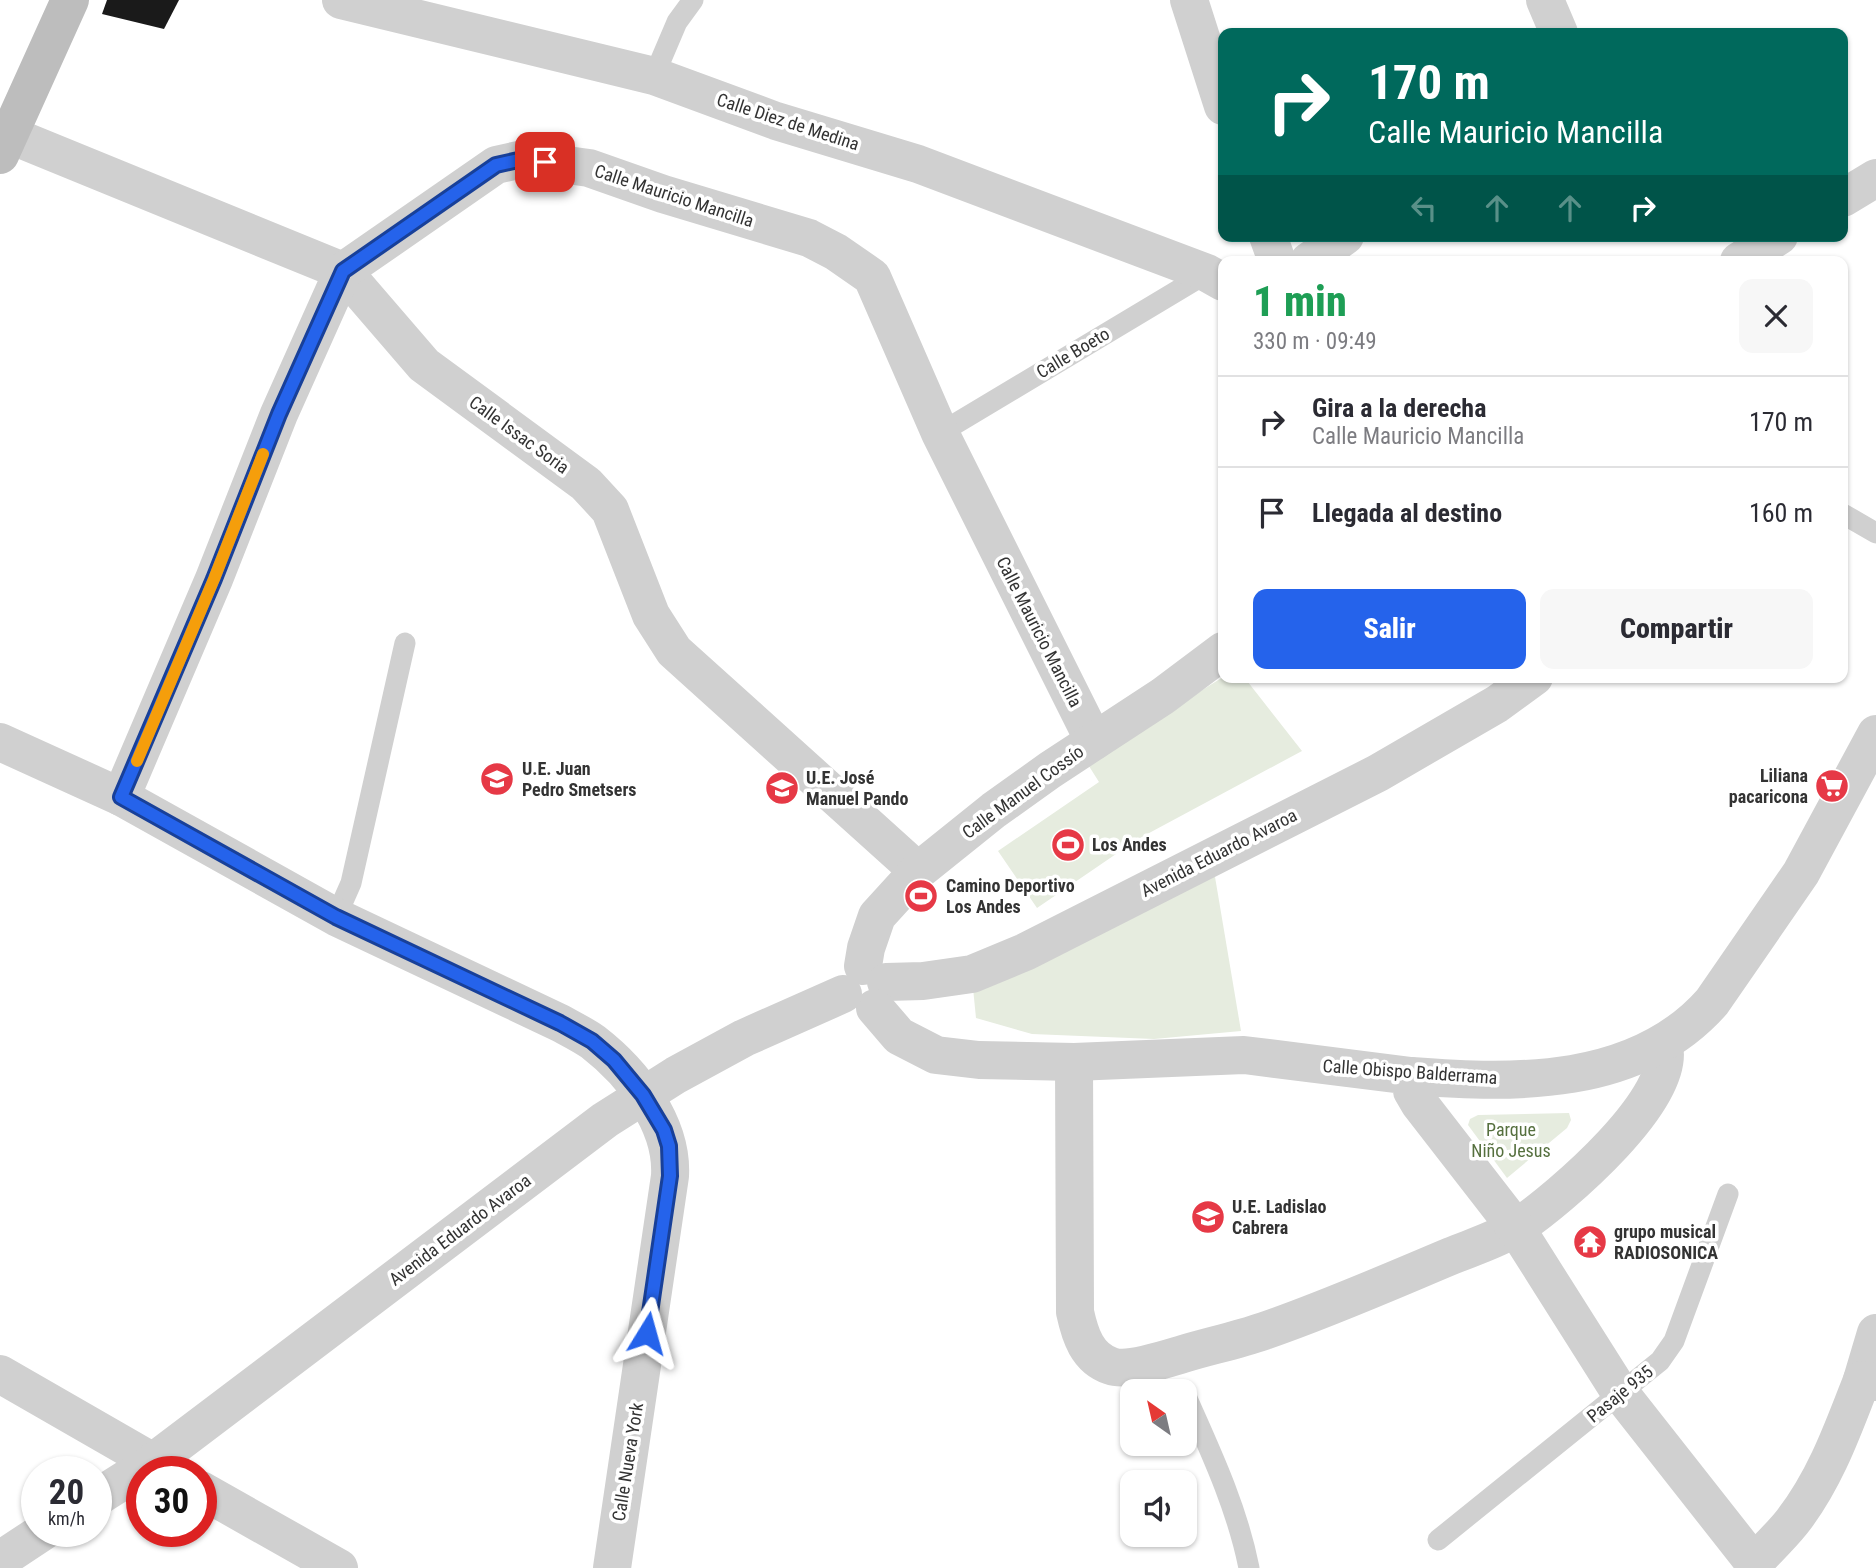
<!DOCTYPE html>
<html lang="es">
<meta charset="utf-8">
<style>
body{margin:0;font-family:"Roboto Condensed",sans-serif;background:#f7f7f7;color:#2b2b33;height:100vh;display:flex;flex-direction:column;font-size:26px;white-space:nowrap}
*{box-sizing:border-box;margin:0}
p{font-size:23px;color:#7c7c81}
.icon{flex:none;width:38px;height:38px;fill:none;stroke:currentColor;stroke-width:2;stroke-linecap:round;stroke-linejoin:round}
.map{position:relative;flex:1;overflow:hidden}
.panel{position:absolute;left:1218px;top:256px;width:630px;height:427px;display:flex;flex-direction:column;background:#fff;border-radius:14px;box-shadow:0 2px 5px #0004}
.panel>*{flex:none}
.guide{position:absolute;left:1218px;top:28px;width:630px;height:214px;border-radius:14px;box-shadow:0 2px 5px #0004;background:#00695c;color:#fff;overflow:hidden}
.needle{width:46px;rotate:326deg}
.controls{position:absolute;left:1120px;top:1379px;display:grid;gap:14px}
.controls a{display:grid;place-items:center;width:77px;height:77px;border-radius:14px;background:#fff;box-shadow:0 2px 5px #0004;font-size:35px}
.speed{position:absolute;left:21px;top:1456px;display:flex;gap:14px;font-size:35px;font-weight:700;text-align:center}
.speed>*{display:grid;place-content:center;width:91px;height:91px;border-radius:50%;background:#fff;box-shadow:0 2px 5px #0004;line-height:1}
.speed small{font-size:18px;font-weight:400}
.speed .limit{border:10px solid #d22;background:#fff;color:#111}
.pin{position:absolute;display:grid;place-items:center;width:60px;height:60px;color:#fff;margin:-30px;border-radius:14px;box-shadow:0 4px 10px #0006}
.me{position:absolute;width:77px;margin:-38px;rotate:8deg;stroke-linejoin:round;filter:drop-shadow(0 0 5px #0008)}
.turn{display:flex;align-items:center;gap:24px;height:147px;padding:0 35px;font-size:32px}
.turn .icon{width:91px;height:91px;stroke-width:2.5}
.turn b{display:block;font-size:49px;line-height:60px}
.lanes{display:flex;align-items:center;height:66px;padding:0 35px;background:#0003;justify-content:center;gap:35px;direction:ltr}
.lanes .off{opacity:.35}
.round{display:grid;place-items:center;flex:none;width:74px;height:74px;border-radius:14px;background:#f7f7f7}
.headline{display:flex;align-items:center;justify-content:space-between;height:119px;padding:0 35px}
h1{font-size:42px;font-weight:800;line-height:52px;color:#1e9e55}
.action{display:flex;gap:14px;margin-top:auto;padding:14px 35px}
.action a{flex:1;height:80px;border-radius:14px;background:#2563eb;color:#fff;font-size:28px;font-weight:800;line-height:80px;text-align:center}
.action a+a{background:#f7f7f7;color:#2b2b33}
ul{padding:0;list-style:none}
li{display:flex;align-items:center;gap:21px;height:91px;padding:0 35px;border-top:2px solid #e1e1e2}
li div{flex:1}
li b{display:block;font-size:26px}
li em{font-style:normal}
.map>svg:first-child{display:block}
</style>
<div class="map">
<svg width="1876" height="1568" viewBox="0 0 1876 1568">
<rect width="100%" height="100%" fill="#fff"/>
<!-- green -->
<g fill="#e6ecdf">
<path d="M1223 677H1244L1302 751 1138 839 1037 908 998 851 1099 782 1087 763Z"/>
<path d="M1213 865 1241 1031 1154 1039 1032 1034 976 1018 973 988Z"/>
<path d="M1569 1113 1571 1120 1567 1128 1507 1178 1468 1125 1470 1119 1478 1115Z"/>
</g>
<!-- building -->
<path fill="#1a1a1a" d="M107 0H179L164 29 102 14Z"/>
<g fill="none" stroke-linecap="round" stroke-linejoin="round">
<!-- service -->
<g stroke="#d0d0d0" stroke-width="21">
<path d="M654 76 677 22 693 0"/>
<path d="M940 433 1207 273"/>
<path d="M1843 514 1876 533"/>
<path d="M336 917 351 883 405 643"/>
<path d="M1185 1394C1210 1450 1237 1507 1249 1568"/>
<path d="M1438 1540 1660 1361 1674 1341 1728 1194"/>
</g>
<!-- minor -->
<g stroke="#d0d0d0" stroke-width="38">
<path d="M341 0 654 76 776 121 918 164 1207 273 1223 282"/>
<path d="M1189 0 1223 106"/>
<path d="M1545 0 1559 33"/>
<path d="M10 135 343 271 424 365 586 484 610 510 651 615 674 651 918 871"/>
<path d="M1268 236 1277 261"/>
<path d="M1309 261 1345 236"/>
<path d="M0 742 121 797 336 917 560 1023C571 1029 583 1035 593 1042 633 1073 673 1124 670 1176L612 1568"/>
<path d="M121 797 214 579 279 414 343 271 496 165 523 159 589 168 663 194 809 238 836 252 872 277 940 433 1094 741"/>
<path d="M863 966 866 948 877 916 918 871 994 810 1050 770 1163 696 1223 651"/>
<path d="M1074 1062 1075 1312C1080 1335 1087 1358 1111 1366 1127 1372 1166 1359 1183 1354 1210 1346 1238 1340 1264 1331 1328 1309 1389 1282 1451 1256 1473 1247 1499 1239 1519 1226 1558 1200 1682 1095 1663 1043"/>
<path d="M1411 1076C1515 1084 1637 1087 1712 1002L1801 873 1876 734"/>
<path d="M1862 1380 1876 1333"/>
<path d="M201 1490 339 1568"/>
</g>
<!-- tertiary -->
<g stroke="#d0d0d0" stroke-width="38">
<path d="M1843 198 1876 178"/>
<path d="M1739 261 1779 236"/>
<path d="M886 982 923 981 972 974 1025 952 1378 773 1497 704 1534 677"/>
<path d="M875 1008 899 1036 936 1055 979 1060 1074 1062 1244 1055 1411 1076 1412 1091 1419 1103 1516 1228 1621 1394 1754 1563C1767 1549 1780 1537 1792 1522 1825 1480 1843 1429 1862 1380L1876 1382"/>
<path d="M0 1374 153 1462"/>
<path d="M96 1498 153 1462 605 1120 676 1075 744 1038 843 994"/>
<path d="M0 1560 44 1531"/>
</g>
<!-- secondary -->
<path stroke="#bdbdbd" stroke-width="38" d="M0 155 70 0"/>
</g>
<g fill="none" stroke-linecap="round" stroke-linejoin="round">
<!-- route casing -->
<g stroke="#184099" stroke-width="18">
<path id="route" d="M545 162 523 159 496 165 343 271 279 414 214 579 121 797 336 917 560 1023 592 1041 614 1060 643 1095 664 1130 669 1146 670 1176 647 1333"/>
</g>
<!-- route -->
<use href="#route" stroke="#2563eb" stroke-width="12"/>
<!-- slow -->
<path stroke="#f59e0b" stroke-width="12" d="M137 761 214 579 263 454"/>
</g>
<!-- icons -->
<defs>
<g id="school-disc" transform="scale(1.75)"><circle r="9.5" fill="#e63946" stroke="#fff"/><path d="M0-5L7-2L0 1L-7-2ZM-4 1L0 2.5L4 1V4Q0 6-4 4Z" fill="#fff"/></g>
<g id="supermarket-disc" transform="scale(1.75)"><circle r="9.5" fill="#e63946" stroke="#fff"/><path d="M-6-5.5h2.5l.6 2H6L4.5 2H-2.5L-4.4-4H-6ZM-1.5 3.2a1.3 1.3 0 1 0 .1 0ZM3 3.2a1.3 1.3 0 1 0 .1 0Z" fill="#fff"/></g>
<g id="stadium-disc" transform="scale(1.75)"><circle r="9.5" fill="#e63946" stroke="#fff"/><path d="M0-5a6.5 5 0 1 0 0 10a6.5 5 0 1 0 0-10ZM-3.5-1.8h7v3.6h-7Z" fill="#fff"/></g>
<g id="temple-disc" transform="scale(1.75)"><circle r="9.5" fill="#e63946" stroke="#fff"/><path d="M0-6L5-2H3V0L6.5 2.5H4V6H1.5V3h-3V6H-4V2.5H-6.5L-3 0V-2H-5Z" fill="#fff"/></g>
</defs>
<g fill-rule="evenodd">
<use href="#school-disc" x="497" y="779"/>
<use href="#supermarket-disc" x="1832" y="786"/>
<use href="#school-disc" x="782" y="788"/>
<use href="#stadium-disc" x="1068" y="845"/>
<use href="#stadium-disc" x="921" y="896"/>
<use href="#school-disc" x="1208" y="1217"/>
<use href="#temple-disc" x="1590" y="1242"/>
</g>
<g text-anchor="middle" stroke-width="7" stroke-linejoin="round" paint-order="stroke">
<!-- street labels -->
<g font-size="18" fill="#333" stroke="#fff">
<text transform="translate(788 122) rotate(18)" y="6">Calle Diez de Medina</text>
<text transform="translate(674 196) rotate(18)" y="6">Calle Mauricio Mancilla</text>
<text transform="translate(1073 353) rotate(-31)" y="6">Calle Boeto</text>
<text transform="translate(519 435) rotate(36)" y="6">Calle Issac Soria</text>
<text transform="translate(1039 632) rotate(63)" y="6">Calle Mauricio Mancilla</text>
<text transform="translate(1023 792) rotate(-36)" y="6">Calle Manuel Cossío</text>
<text transform="translate(1219 853) rotate(-27)" y="6">Avenida Eduardo Avaroa</text>
<text transform="translate(1410 1072) rotate(4)" y="6">Calle Obispo Balderrama</text>
<text transform="translate(460 1230) rotate(-37)" y="6">Avenida Eduardo Avaroa</text>
<text transform="translate(1620 1394) rotate(-39)" y="6">Pasaje 935</text>
<text transform="translate(628 1462) rotate(-81)" y="6">Calle Nueva York</text>
</g>
<!-- poi labels -->
<g font-size="18" font-weight="bold" fill="#333" stroke="#fff" text-anchor="start">
<text x="522" y="775">U.E. Juan<tspan x="522" dy="21">Pedro Smetsers</tspan></text>
<text x="1808" y="782" text-anchor="end">Liliana<tspan x="1808" dy="21">pacaricona</tspan></text>
<text x="806" y="784">U.E. José<tspan x="806" dy="21">Manuel Pando</tspan></text>
<text x="1092" y="851">Los Andes</text>
<text x="946" y="892">Camino Deportivo<tspan x="946" dy="21">Los Andes</tspan></text>
<text x="1232" y="1213">U.E. Ladislao<tspan x="1232" dy="21">Cabrera</tspan></text>
<text x="1614" y="1238">grupo musical<tspan x="1614" dy="21">RADIOSONICA</tspan></text>
</g>
<!-- park labels -->
<g font-size="18" fill="#56703f" stroke="#fff">
<text x="1511" y="1136">Parque<tspan x="1511" dy="21">Niño Jesus</tspan></text>
</g>
</g>
</svg>
<div class="controls">
<a><svg class="needle" viewBox="-14 -14 28 28"><path d="M0-13l5 13h-10z" fill="#e53935"/><path d="M0 13l5-13h-10z" fill="#7c7c81"/></svg></a>
<a><svg class="icon" aria-label="sound" viewBox="0 0 24 24"><path d="M4 9h4l5-4v14l-5-4H4zM17 9q2 3 0 6"/></svg></a>
</div>
<div class="speed"><div>20<small>km/h</small></div><div class="limit">30</div></div>
<div class="pin" style="left:545px;top:162px;background:#d93025"><svg class="icon" aria-label="arrive" viewBox="0 0 24 24"><path d="M6 21V4h12l-3 4 3 4H6"/></svg></div>
<svg class="me" style="left:647px;top:1333px" viewBox="-20 -20 40 40"><path d="M0-17L14 15 0 8-14 15z" fill="#2563eb" stroke="#fff" stroke-width="4"/></svg>
<div class="guide">
<div class="turn"><svg class="icon" aria-label="right" viewBox="0 0 24 24"><path d="M7 20v-9h11M14 6l5 5-5 5"/></svg><div><b>170 m</b>Calle Mauricio Mancilla</div></div>
<div class="lanes"><svg class="icon off" aria-label="left" viewBox="0 0 24 24"><path d="M17 20v-9H6M10 6l-5 5 5 5"/></svg><svg class="icon off" aria-label="ahead" viewBox="0 0 24 24"><path d="M12 20V5M6 11l6-6 6 6"/></svg><svg class="icon off" aria-label="ahead" viewBox="0 0 24 24"><path d="M12 20V5M6 11l6-6 6 6"/></svg><svg class="icon" aria-label="right" viewBox="0 0 24 24"><path d="M7 20v-9h11M14 6l5 5-5 5"/></svg></div>
</div>
<section class="panel">
<div class="headline"><div><h1>1 min</h1><p>330 m · 09:49</p></div><a class="round"><svg class="icon" aria-label="close" viewBox="0 0 24 24"><path d="M6 6l12 12M18 6L6 18"/></svg></a></div>
<ul>
<li><svg class="icon" aria-label="right" viewBox="0 0 24 24"><path d="M7 20v-9h11M14 6l5 5-5 5"/></svg><div><b>Gira a la derecha</b><p>Calle Mauricio Mancilla</p></div><em>170 m</em></li>
<li><svg class="icon" aria-label="arrive" viewBox="0 0 24 24"><path d="M6 21V4h12l-3 4 3 4H6"/></svg><div><b>Llegada al destino</b></div><em>160 m</em></li>
</ul>
<div class="action"><a>Salir</a><a>Compartir</a></div>
</section>
</div>
